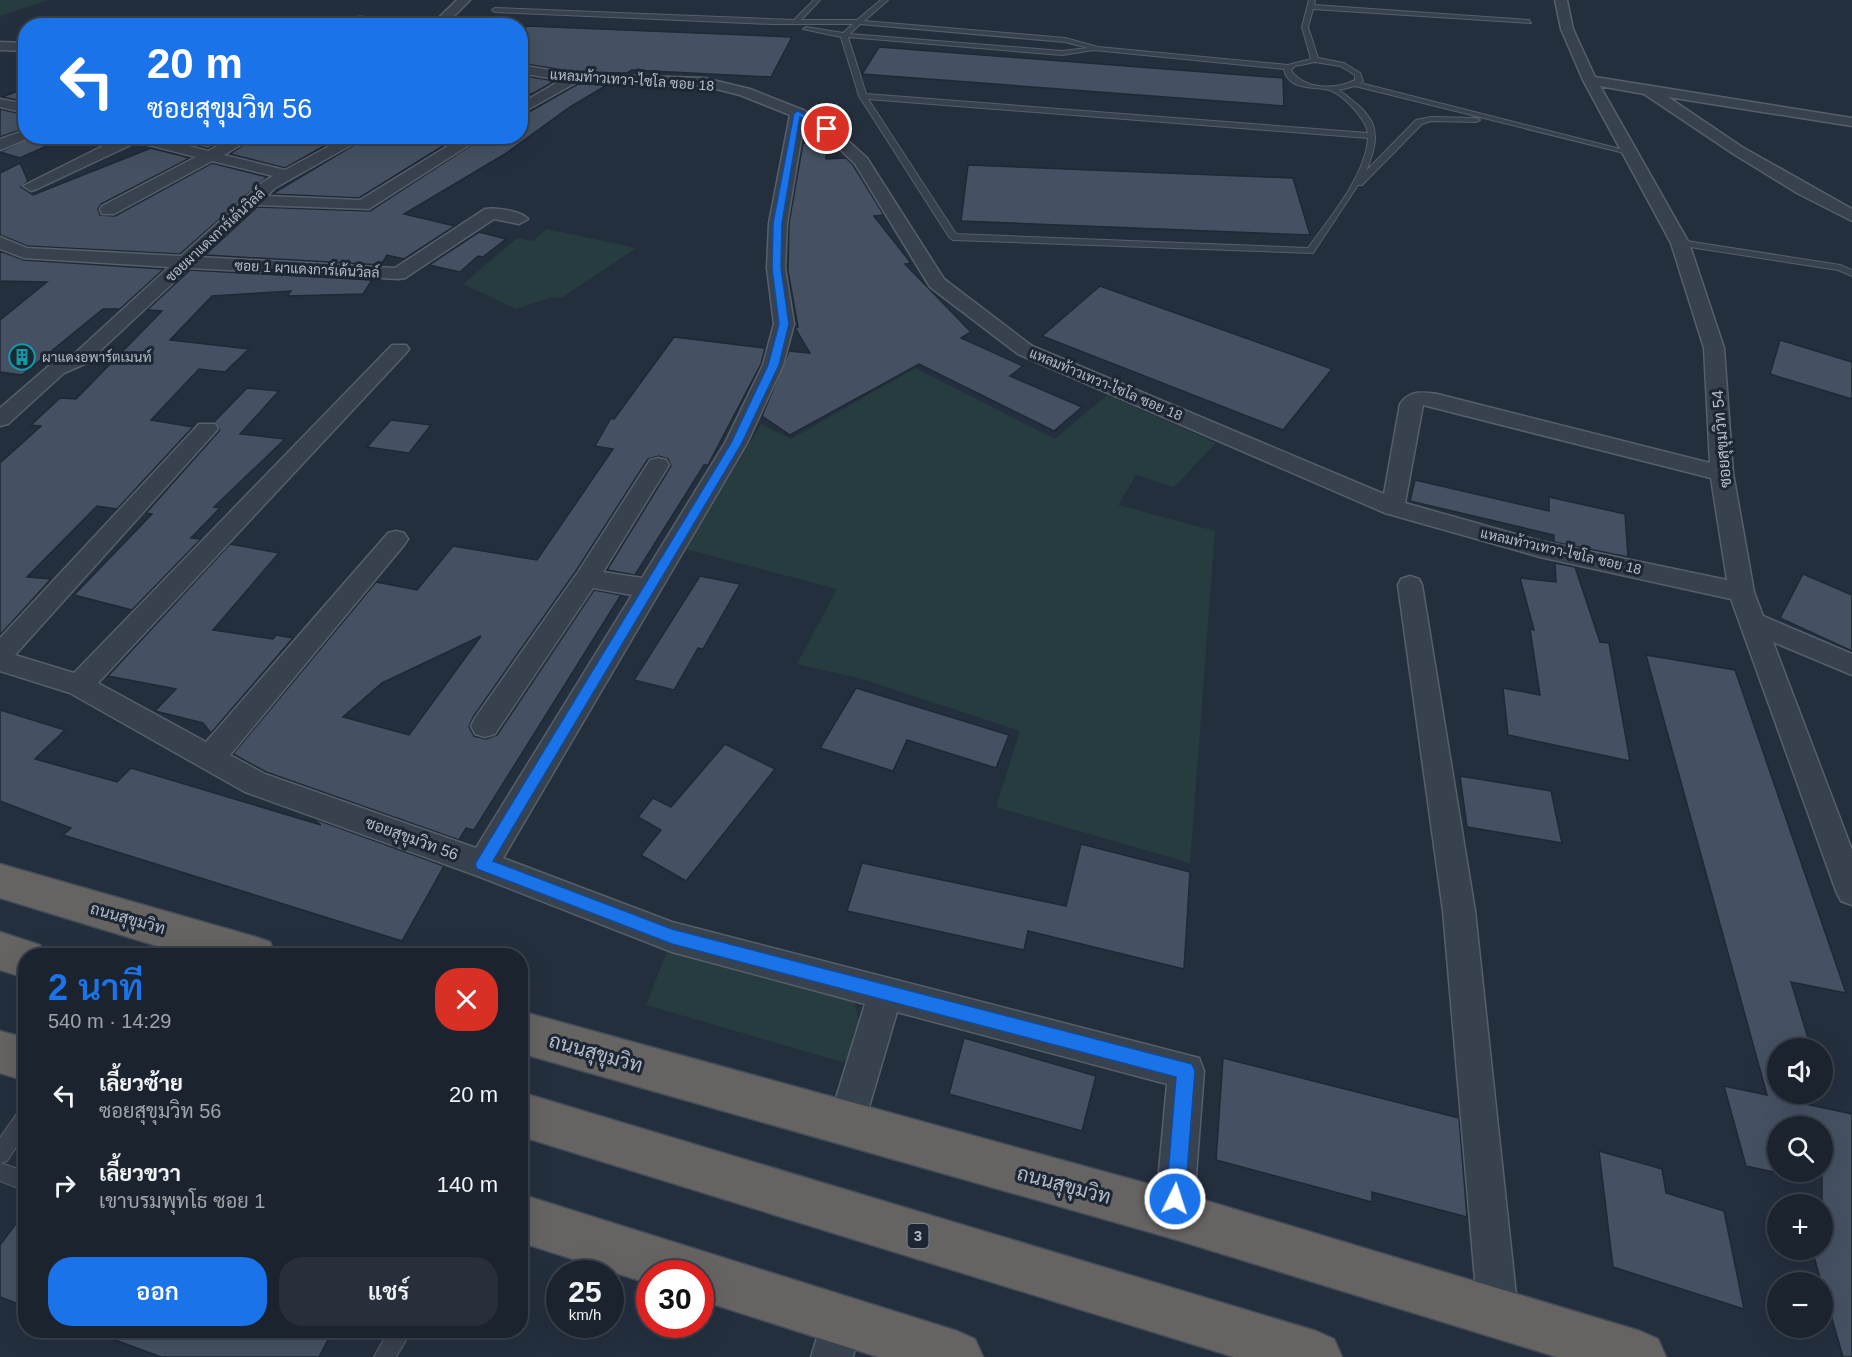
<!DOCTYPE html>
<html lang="th">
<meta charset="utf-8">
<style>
body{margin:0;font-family:Helvetica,Sarabun,sans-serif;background:#282f3a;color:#f1f3f6;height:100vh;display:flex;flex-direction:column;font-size:22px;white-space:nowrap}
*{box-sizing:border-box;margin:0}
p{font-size:20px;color:#a0a4aa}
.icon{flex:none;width:33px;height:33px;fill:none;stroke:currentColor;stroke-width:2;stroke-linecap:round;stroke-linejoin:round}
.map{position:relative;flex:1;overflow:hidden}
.details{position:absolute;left:18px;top:948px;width:510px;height:390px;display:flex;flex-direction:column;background:#1b232e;border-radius:24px;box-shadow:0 6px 24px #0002,0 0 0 2px #39404a}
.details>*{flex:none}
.banner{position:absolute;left:18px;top:18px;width:510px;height:126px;border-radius:24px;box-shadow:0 6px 24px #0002,0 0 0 2px #39404a;background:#1a73e8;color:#fff;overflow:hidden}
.tools{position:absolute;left:1767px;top:1038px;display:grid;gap:12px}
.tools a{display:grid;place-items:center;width:66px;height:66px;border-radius:50%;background:#1b232e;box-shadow:0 6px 24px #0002,0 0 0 2px #39404a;font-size:30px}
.speed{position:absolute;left:546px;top:1260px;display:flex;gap:12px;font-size:30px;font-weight:700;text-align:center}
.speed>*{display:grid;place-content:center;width:78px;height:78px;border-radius:50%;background:#1b232e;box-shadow:0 6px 24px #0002,0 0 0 2px #39404a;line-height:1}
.speed small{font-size:15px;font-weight:400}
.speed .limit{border:9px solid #d22;background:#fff;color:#111}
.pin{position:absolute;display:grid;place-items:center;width:51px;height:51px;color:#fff;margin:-26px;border:3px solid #fff;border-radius:50%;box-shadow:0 2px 6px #0007}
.me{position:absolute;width:66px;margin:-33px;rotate:4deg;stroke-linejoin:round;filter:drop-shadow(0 0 4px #0008)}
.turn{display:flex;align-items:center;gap:21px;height:126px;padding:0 30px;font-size:27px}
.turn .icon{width:78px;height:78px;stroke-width:2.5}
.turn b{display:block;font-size:42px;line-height:51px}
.round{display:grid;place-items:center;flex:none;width:63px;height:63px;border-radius:24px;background:#282f3a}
.head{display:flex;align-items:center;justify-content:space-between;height:102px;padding:0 30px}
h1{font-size:36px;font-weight:600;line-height:45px;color:#1a73e8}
.cta{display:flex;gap:12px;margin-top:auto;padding:12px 30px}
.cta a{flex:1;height:69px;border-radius:24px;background:#1a73e8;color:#fff;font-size:24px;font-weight:600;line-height:69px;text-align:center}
.cta a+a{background:#282f3a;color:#f1f3f6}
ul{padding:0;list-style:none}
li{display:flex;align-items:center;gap:18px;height:90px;padding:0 30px}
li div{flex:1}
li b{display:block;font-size:22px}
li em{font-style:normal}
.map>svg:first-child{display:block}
</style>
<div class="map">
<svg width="1852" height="1357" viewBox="0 0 1852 1357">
<rect width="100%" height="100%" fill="#242f3e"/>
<!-- green -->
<g fill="#263c3f">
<path d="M0 0H48L0 16Z"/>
<path d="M547 229 636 248 563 297 549 298 516 309 463 284 517 238 533 241Z"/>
<path d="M915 368 1055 439 1107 395 1216 443 1174 487 1136 475 1118 505 1215 531 1190 863 996 807 1020 731 862 679 797 664 837 589 686 549 761 424 791 439Z"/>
<path d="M668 949 854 1001C860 1020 863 1050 842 1062L646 1005Z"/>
</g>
<!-- building -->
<g fill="#455162" stroke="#1f2835" stroke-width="1.5" fill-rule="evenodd">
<path d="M527 26 792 37 771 77 632 70 627 73 574 72 520 63V33Z"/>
<path d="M879 47 1283 78 1284 106 862 74Z"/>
<path d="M520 75 555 81 532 94 520 91Z"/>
<path d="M578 84 607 85 570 107 505 154 404 214 455 226 404 259 387 255 381 265 205 255 257 207 370 211 485 136H520V117Z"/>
<path d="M26 88V102L2 97Z"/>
<path d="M0 109 26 115V128L0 137Z"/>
<path d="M33 136 67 137 20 158 0 152Z"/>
<path d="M180 136H230L208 149 172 139Z"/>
<path d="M257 136H342L285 168 230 154Z"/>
<path d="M369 136H459L359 198 272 194Z"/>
<path d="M827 142 826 159 846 158 853 165 884 215 874 216 911 263 905 264 971 332 961 338 1023 366 1010 376 1082 407 1054 431 919 364 790 435 762 416 789 351 810 353 795 328 798 327 788 271 789 223 803 143Z"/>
<path d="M151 148 190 158 101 204 98 209 100 215 115 216 212 163 267 177 180 254 27 246 0 235V173L20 163 28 181 21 187 33 195Z"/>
<path d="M968 165 1293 178 1310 235 961 221Z"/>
<path d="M479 232 506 239 483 257 478 256 460 272 429 265Z"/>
<path d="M0 251 24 260 164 269 120 309H103L22 375 0 372V320L47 282 0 281Z"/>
<path d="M190 270 372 280 363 294 287 296 291 291 212 296 170 340 249 349 225 372 199 369 151 420 193 427 117 509 97 506 27 577 51 579 0 635V463L41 426 31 425 60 398 76 399 162 311 147 310Z"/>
<path d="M1100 286 1332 369 1283 430 1042 336Z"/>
<path d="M674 337 765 348 761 364 708 465H704L635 575 607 570 671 466 668 459 659 456 648 459 576 571 473 717 469 727 474 736 486 739 497 735 594 590 621 595 474 830 466 828 459 840 266 772 233 754 376 582 417 590 453 546 537 560 613 449 595 446 611 418 614 419ZM481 636 409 735 343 717 382 683Z"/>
<path d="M1780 340 1852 362V399L1770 374Z"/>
<path d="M247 388 279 391 240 434 285 439 214 507 220 508 191 538 201 539 132 610 74 595 152 514 146 513 220 430 214 422Z"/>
<path d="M391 420 431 425 409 453 367 447Z"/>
<path d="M1415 480 1549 511V497L1625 514 1628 557 1554 542V535L1410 501Z"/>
<path d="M230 544 279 553 213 630 273 639 276 635 293 638 211 733 203 723 155 711 176 689 108 676Z"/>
<path d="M1555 563 1575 567 1600 642 1609 643 1630 761 1508 735 1503 688 1540 695 1530 629 1534 630 1520 578 1556 582Z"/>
<path d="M1803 574 1852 595V651L1780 618Z"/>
<path d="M700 576 740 584 703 649 698 648 674 690 634 680Z"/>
<path d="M1646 655 1735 670 1846 993 1791 982 1811 1048H1778V1098L1852 1114V1357H1843L1812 1250H1822V1126H1778V1173L1746 1166 1724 1086 1767 1095Z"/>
<path d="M856 688 1009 735 996 768 907 740 893 771 820 748Z"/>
<path d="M0 710 65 730 35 759 117 782 131 768 321 825 312 818 444 866 402 941 63 835 71 828 0 801Z"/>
<path d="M725 744 775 769 686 881 641 855 661 830 638 817 653 798 671 807Z"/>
<path d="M1460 776 1551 791 1562 843 1467 827Z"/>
<path d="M1081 844 1190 872 1184 969 1028 931 1024 950 847 911 862 863 1066 906Z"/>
<path d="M964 1038 1096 1076 1082 1131 949 1094Z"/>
<path d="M1223 1058 1459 1118 1467 1217 1372 1192V1202L1216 1160Z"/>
<path d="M1599 1151 1662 1169 1666 1193 1724 1211 1744 1309 1613 1267Z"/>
<path d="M26 1210V1307L0 1297V1245Z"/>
<path d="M97 1330H309L329 1338 319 1357H161L96 1333Z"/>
</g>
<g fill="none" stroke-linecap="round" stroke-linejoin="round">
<!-- service casing -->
<g stroke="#565f6c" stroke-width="2">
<g id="service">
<path d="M814 0H820L801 20H857L881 0H888L864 21 1065 38 1098 47 1288 65 1311 59 1302 27 1309 0H1315L1314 5 1529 20 1531 23 1313 9 1308 27 1318 58 1344 63 1360 73 1363 81 1360 83 1632 152 1628 154 1355 86 1339 90C1375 117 1384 128 1366 171L1416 120 1431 117 1476 118 1480 120 1476 122 1431 121 1422 124 1362 185H1358L1313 253 953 240 949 237 859 96 841 37 803 29 806 27 843 33 853 24H772L495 12 492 10 495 8 794 20ZM860 24 1065 42 1088 48 1062 51 850 34ZM848 37 1062 55 1094 50 1284 69C1289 93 1317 85 1332 91 1345 97 1366 119 1368 133L866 94ZM1315 62 1340 66 1355 75V80C1336 90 1304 90 1291 70L1295 66ZM868 99 1368 138C1366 175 1329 219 1308 248L956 234Z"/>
<path d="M1680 240 1840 265 1852 270V276L1838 270 1677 245 1676 243Z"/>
<path d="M26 1106V1132L7 1161 1 1163 26 1172V1191L0 1181V1138L20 1109Z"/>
<path d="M389 1330H412L396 1357H374Z"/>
</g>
</g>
<!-- minor casing -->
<g stroke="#565f6c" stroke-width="3">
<g id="minor">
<path d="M457 0H470L444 26H430Z"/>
<path d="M1555 0H1567L1573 29 1595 77 1852 118V126L1668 97 1742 147 1852 209V221L1797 193 1732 153 1644 94 1600 86 1689 243 1724 348 1733 473 1754 592 1763 616 1852 654V675L1773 642 1852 850V905L1841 901 1836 891 1731 599 1540 557 1385 513 1018 354 930 287 855 164 822 132 804 122 787 223 785 268 794 324 783 365 747 443 503 858 672 922 1199 1058 1204 1071 1193 1215 1188 1229 1174 1234 1160 1229 1155 1215 1167 1084 897 1012 864 1124 859 1137 846 1142 833 1137 828 1124 865 1004 672 952 475 875 245 792 70 693 0 671V638L199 424H215L218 429 15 655 74 673 392 345H406L409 349 406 353 98 683 206 742 388 533 396 531 404 533 408 539 404 545 230 755 265 774 476 848 632 595 593 588 495 734 485 737 475 734 471 726 475 718 578 572 650 460 658 458 666 460 669 465 603 572 642 578 725 443 763 365 774 324 767 268 769 223 790 115 740 95 704 86 577 82 520 114V104L561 80 520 73V65L574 74 704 78 750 89 803 110 832 126 867 158 944 279 1032 346 1384 494 1400 404C1410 390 1422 392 1437 394L1710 463 1704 348 1671 243 1583 80 1561 29ZM1423 405 1711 478 1727 580 1540 541 1405 503Z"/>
<path d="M360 17 417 22 423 26H313L319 22Z"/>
<path d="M0 42 26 43V51L0 50Z"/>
<path d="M0 99 26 104V113L0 107Z"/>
<path d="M26 130V136L31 137 0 150V139Z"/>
<path d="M123 136H151L208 151 236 136H255L224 155 285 170 348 136H367L275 188 267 196 360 200 464 136H483L369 209 256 205 200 257 395 268 485 209C495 207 521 211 528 219L519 224 494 219 405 278 399 279 189 268 87 363 64 373 8 424 0 426V408L50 365 73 355 169 267 24 258 0 249V237L27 248 181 256 263 182 273 176 212 161 114 214H102L100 210 102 206 196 157 137 142 37 189 31 191 23 186Z"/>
<path d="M1410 576 1419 579 1422 585 1475 911 1518 1314 1512 1328 1498 1334 1484 1328 1478 1314 1443 911 1398 585 1401 579Z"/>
<path d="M841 1300 855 1306 861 1320 853 1357H811L827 1306Z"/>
</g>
</g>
<!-- trunk casing -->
<g stroke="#434c59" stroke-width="3">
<g id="trunk">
<path d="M0 864 256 937 270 942 276 956H190L0 898Z"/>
<path d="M0 932 40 945 45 956H26V978L0 970Z"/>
<path d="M520 1011 1174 1191 1640 1331 1658 1339 1666 1357H1557L1174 1239 520 1053Z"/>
<path d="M0 1031 26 1038V1081L0 1073Z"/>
<path d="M520 1092 1316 1331 1334 1339 1342 1357H1234L520 1136Z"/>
<path d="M520 1194 957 1331 975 1339 983 1357H878L700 1300V1274H650V1284L520 1242Z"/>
</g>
</g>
<!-- service -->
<use href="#service" fill="#38414e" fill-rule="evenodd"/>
<!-- minor -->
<use href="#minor" fill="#38414e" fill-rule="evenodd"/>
<!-- trunk -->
<use href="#trunk" fill="#656462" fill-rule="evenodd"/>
</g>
<!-- route -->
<path fill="#1a73e8" stroke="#114b97" stroke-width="1.5" d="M798 111 831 129 824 130 800 117 782 223 781 268 789 324 779 365 742 443 493 861 672 929 1192 1064 1195 1071 1185 1199 1182 1206 1175 1209 1169 1206 1166 1199 1176 1077 672 944 477 869 475 864 731 443 768 365 779 324 772 268 773 223 794 113Z"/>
<!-- icons -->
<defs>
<g id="building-ring" transform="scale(1.35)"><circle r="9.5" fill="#1d2633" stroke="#0f9aa8" stroke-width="1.5"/><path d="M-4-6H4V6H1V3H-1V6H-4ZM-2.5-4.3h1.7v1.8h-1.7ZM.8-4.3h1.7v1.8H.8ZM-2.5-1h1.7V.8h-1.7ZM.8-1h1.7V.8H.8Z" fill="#0f9aa8"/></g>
</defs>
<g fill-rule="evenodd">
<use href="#building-ring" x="22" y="357"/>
</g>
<g text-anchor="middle" stroke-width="6" stroke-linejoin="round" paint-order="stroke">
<!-- far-street labels -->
<g font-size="14" fill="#b4bcc9" stroke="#1d2633">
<text transform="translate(632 80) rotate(4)" y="5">แหลมท้าวเทวา-ไซโล ซอย 18</text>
<text transform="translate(215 235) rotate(-43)" y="5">ซอยผาแดงการ์เด้นวิลล์</text>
<text transform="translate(307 269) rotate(3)" y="5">ซอย 1 ผาแดงการ์เด้นวิลล์</text>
<text transform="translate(1106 384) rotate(23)" y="5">แหลมท้าวเทวา-ไซโล ซอย 18</text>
<text transform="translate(1561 551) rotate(13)" y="5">แหลมท้าวเทวา-ไซโล ซอย 18</text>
</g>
<!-- far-poi labels -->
<g font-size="14" fill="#b4bcc9" stroke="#1d2633" text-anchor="start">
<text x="42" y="362">ผาแดงอพาร์ตเมนท์</text>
</g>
<!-- shield labels -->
<rect fill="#1d2633" stroke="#878f9c" stroke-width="1.5" x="907.5" y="1224" width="21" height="24" rx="4.5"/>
<g font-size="15" font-weight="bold" fill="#b4bcc9">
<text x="918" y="1241">3</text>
</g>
<!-- street labels -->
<g font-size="16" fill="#b4bcc9" stroke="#1d2633">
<text transform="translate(1721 439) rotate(-95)" y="6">ซอยสุขุมวิท 54</text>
<text transform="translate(412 838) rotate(20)" y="6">ซอยสุขุมวิท 56</text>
<text transform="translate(128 918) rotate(16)" y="6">ถนนสุขุมวิท</text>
</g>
<!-- near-street labels -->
<g font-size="20" fill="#b4bcc9" stroke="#1d2633">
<text transform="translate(596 1053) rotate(16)" y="7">ถนนสุขุมวิท</text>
<text transform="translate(1064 1185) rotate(15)" y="7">ถนนสุขุมวิท</text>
</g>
</g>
</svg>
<div class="tools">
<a><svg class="icon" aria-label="sound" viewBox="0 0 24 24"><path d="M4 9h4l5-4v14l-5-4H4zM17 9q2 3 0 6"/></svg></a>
<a><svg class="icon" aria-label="search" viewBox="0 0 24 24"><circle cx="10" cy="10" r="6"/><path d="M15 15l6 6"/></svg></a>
<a>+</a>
<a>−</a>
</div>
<div class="speed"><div>25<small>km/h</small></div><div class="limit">30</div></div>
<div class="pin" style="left:827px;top:129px;background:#d93025"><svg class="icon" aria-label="arrive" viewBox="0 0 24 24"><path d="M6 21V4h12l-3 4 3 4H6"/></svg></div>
<svg class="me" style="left:1175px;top:1199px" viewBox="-20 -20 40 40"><circle r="17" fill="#1a73e8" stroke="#fff" stroke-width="3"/><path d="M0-11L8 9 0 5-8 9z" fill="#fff"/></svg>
<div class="banner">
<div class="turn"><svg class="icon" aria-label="left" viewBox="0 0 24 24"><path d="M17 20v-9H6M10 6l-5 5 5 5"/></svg><div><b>20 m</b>ซอยสุขุมวิท 56</div></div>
</div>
<section class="details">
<div class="head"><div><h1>2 นาที</h1><p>540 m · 14:29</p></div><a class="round" style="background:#d93025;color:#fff"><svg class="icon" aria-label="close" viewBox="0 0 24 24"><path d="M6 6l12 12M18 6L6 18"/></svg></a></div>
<ul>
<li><svg class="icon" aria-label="left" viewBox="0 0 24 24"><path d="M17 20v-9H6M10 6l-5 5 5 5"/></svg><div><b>เลี้ยวซ้าย</b><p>ซอยสุขุมวิท 56</p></div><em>20 m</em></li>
<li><svg class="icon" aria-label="right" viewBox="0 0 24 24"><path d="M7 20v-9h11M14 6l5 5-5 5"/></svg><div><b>เลี้ยวขวา</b><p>เขาบรมพุทโธ ซอย 1</p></div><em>140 m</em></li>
</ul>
<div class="cta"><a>ออก</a><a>แชร์</a></div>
</section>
</div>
